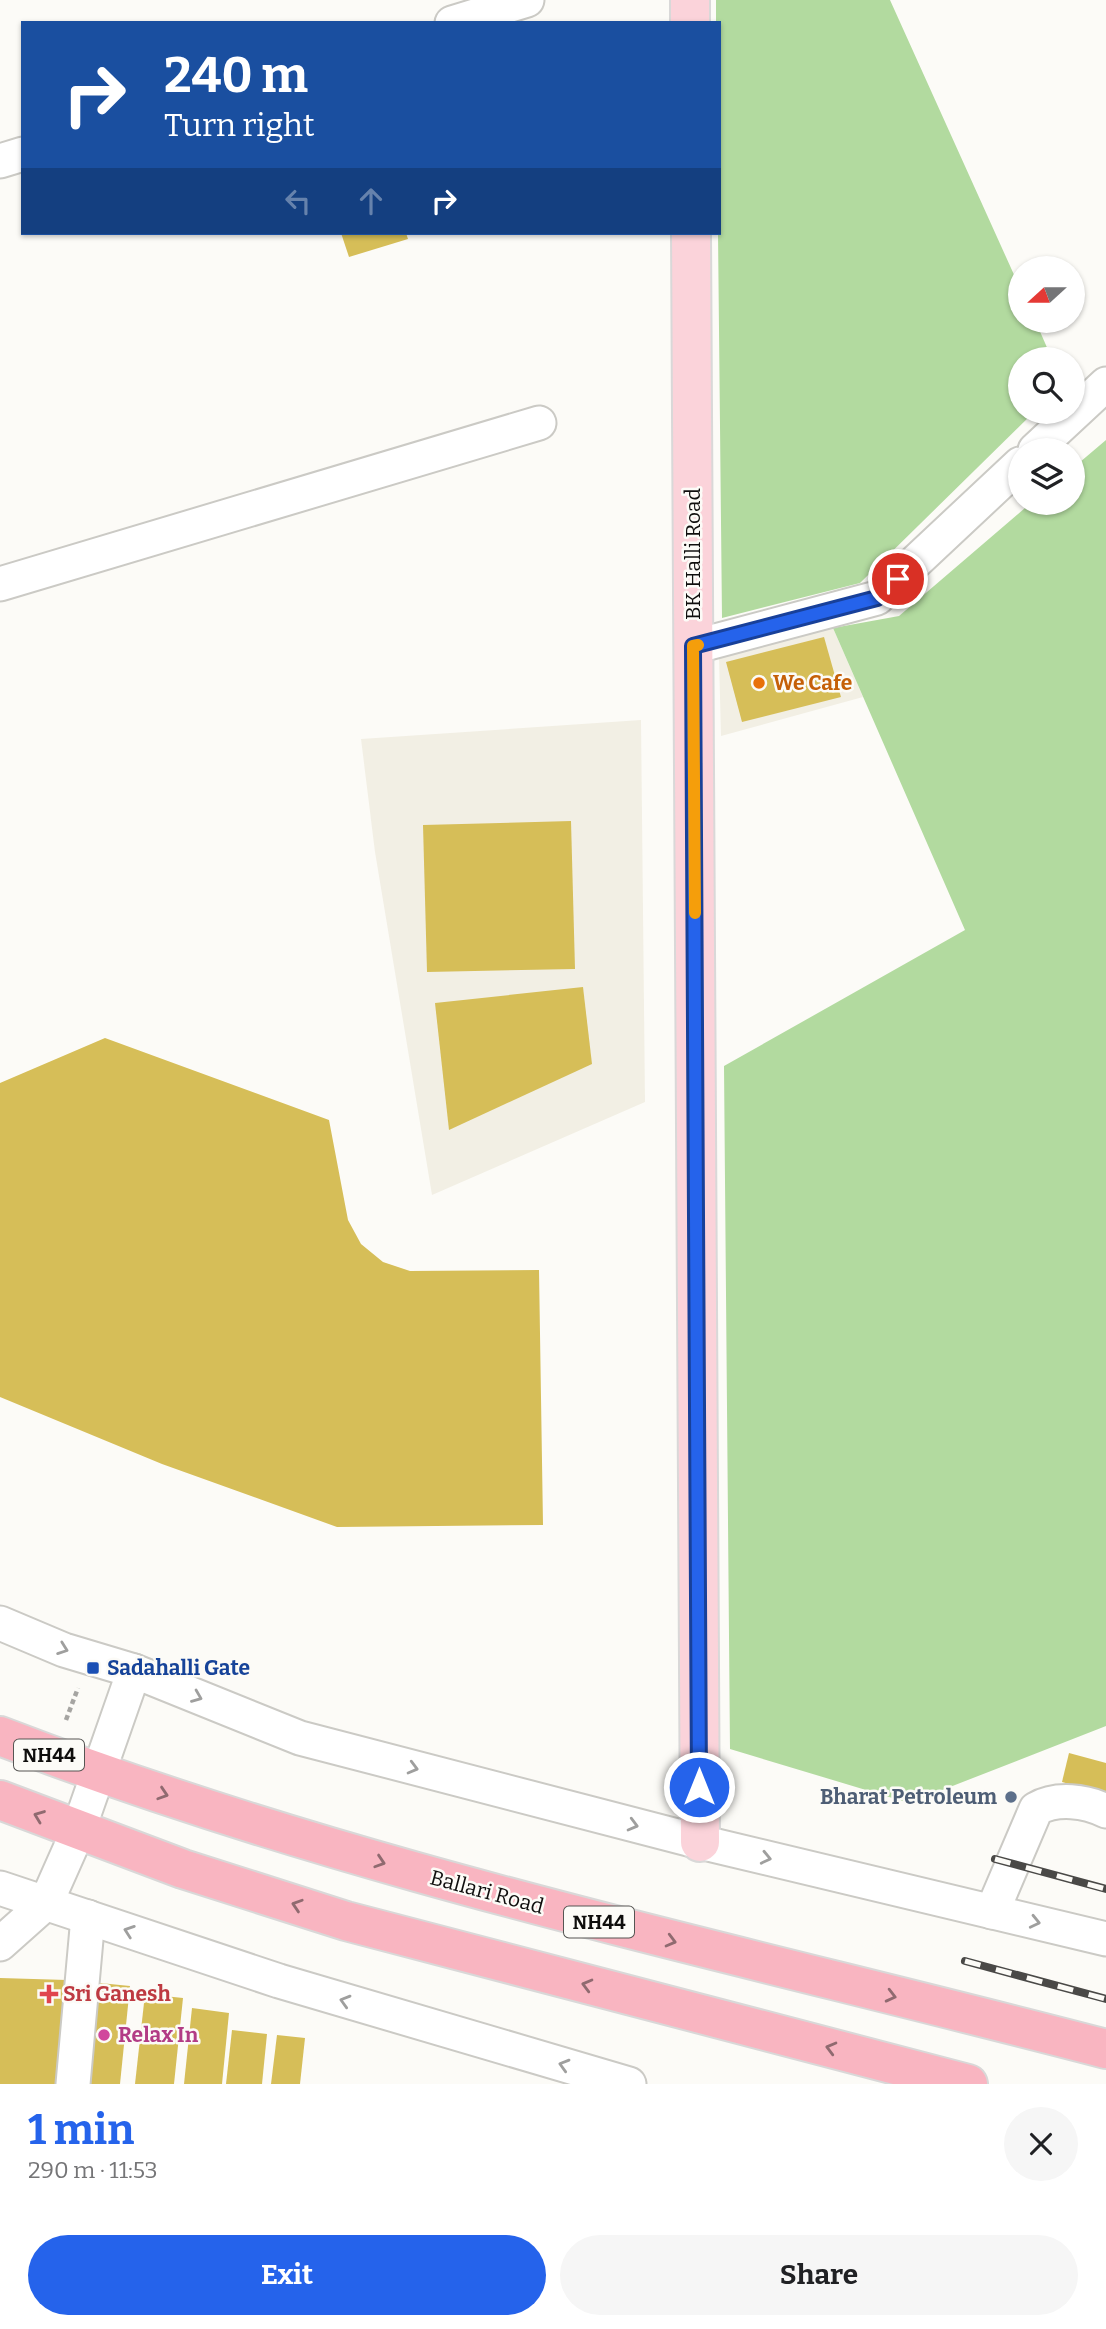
<!DOCTYPE html>
<meta charset="utf-8">
<style>
body{margin:0;font-family:Bitter,serif;background:#f6f6f6;color:#202124;height:100vh;display:flex;flex-direction:column;font-size:26px;white-space:nowrap}
*{box-sizing:border-box;margin:0}
p{font-size:23px;color:#757577}
.icon{flex:none;width:38px;height:38px;fill:none;stroke:currentColor;stroke-width:2;stroke-linecap:round;stroke-linejoin:round}
.map{position:relative;height:2084px;overflow:hidden}
.drawer{display:flex;flex-direction:column;background:#fff;flex:1}
.drawer>*{flex:none}
.banner{position:absolute;left:21px;top:21px;width:700px;height:214px;border-radius:0px;box-shadow:0 2px 5px #0004;background:#1a4fa0;color:#fff;overflow:hidden}
.needle{width:46px;rotate:249deg}
.controls{position:absolute;left:1008px;top:256px;display:grid;gap:14px}
.controls a{display:grid;place-items:center;width:77px;height:77px;border-radius:50%;background:#fff;box-shadow:0 2px 5px #0004;font-size:35px}
.pin{position:absolute;display:grid;place-items:center;width:60px;height:60px;color:#fff;margin:-30px;border:4px solid #fff;border-radius:50%;box-shadow:0 2px 7px #0007}
.me{position:absolute;width:77px;margin:-38px;rotate:0deg;stroke-linejoin:round;filter:drop-shadow(0 0 5px #0008)}
.turn{display:flex;align-items:center;gap:24px;height:147px;padding:0 28px;font-size:32px}
.turn .icon{width:91px;height:91px;stroke-width:2.5}
.turn b{display:block;font-size:49px;line-height:60px}
.lanes{display:flex;align-items:center;height:66px;padding:0 28px;background:#0003;justify-content:center;gap:35px;direction:ltr}
.lanes .off{opacity:.35}
.round{display:grid;place-items:center;flex:none;width:74px;height:74px;border-radius:37px;background:#f6f6f6}
.headline{display:flex;align-items:center;justify-content:space-between;height:119px;padding:0 28px}
h1{font-size:42px;font-weight:700;line-height:52px;color:#2563eb}
.primary-button{display:flex;gap:14px;margin-top:auto;padding:14px 28px}
.primary-button a{flex:1;height:80px;border-radius:42px;background:#2563eb;color:#fff;font-size:28px;font-weight:700;line-height:80px;text-align:center}
.primary-button a+a{background:#f6f6f6;color:#202124}
.map>svg:first-child{display:block}
</style>
<div class="map">
<svg width="1106" height="2084" viewBox="0 0 1106 2084">
<rect width="100%" height="100%" fill="#fcfbf7"/>
<!-- built -->
<g fill="#f2efe4">
<path d="M833 628 863 697 721 736 719 658Z"/>
<path d="M641 720 645 1102 432 1195 375 852 361 739Z"/>
</g>
<!-- green -->
<g fill="#b2da9f">
<path d="M716 0H890L1020 288V320H1035L1052 359H1020V411H1035L860 583 722 618 718 233 719 23H716Z"/>
<path d="M1106 440V1726L909 1803 730 1749 724 1066 965 930 833 628 899 616 1032 502H1073V468Z"/>
</g>
<!-- building -->
<g fill="#d6be58">
<path d="M341 233H406L408 239 349 257Z"/>
<path d="M824 637 841 697 742 722 726 662Z"/>
<path d="M571 821 575 969 427 972 423 825Z"/>
<path d="M583 987 592 1064 449 1130 435 1003Z"/>
<path d="M105 1038 329 1120 348 1220 361 1244 383 1262 410 1271 539 1270 543 1525 337 1527 162 1464 0 1397V1083Z"/>
<path d="M1069 1753 1106 1763V1794L1062 1782Z"/>
<path d="M0 1978 67 1980 64 2084H0Z"/>
<path d="M90 1982 130 1986 120 2084H79Z"/>
<path d="M145 1994 183 1998 174 2084H135Z"/>
<path d="M192 2008 229 2013 222 2084H184Z"/>
<path d="M232 2030 267 2034 262 2084H226Z"/>
<path d="M277 2035 305 2038 300 2084H271Z"/>
</g>
<g fill="none" stroke-linecap="round" stroke-linejoin="round">
<!-- minor casing -->
<g stroke="#cbcac5" stroke-width="37">
<g id="minor">
<path d="M452 23 527 0"/>
<path d="M0 161 23 154"/>
<path d="M1035 450 1106 384"/>
<path d="M0 584 539 423"/>
<path d="M693 647 877 598 1020 464"/>
<path d="M0 1623 64 1650 134 1671 300 1738 700 1842 1106 1939"/>
<path d="M0 1888 279 1981 629 2084"/>
<path d="M992 1912 1036 1809C1057 1797 1086 1801 1106 1811"/>
<path d="M0 1944 46 1903 78 1831 134 1671"/>
<path d="M73 2084 88 1917"/>
</g>
</g>
<!-- major casing -->
<g stroke="#d9d8d8" stroke-width="42">
<g id="major">
<path d="M690 0V23"/>
<path d="M691 233 700 1842"/>
</g>
</g>
<!-- highway casing -->
<g stroke="#d9d8d8" stroke-width="42">
<g id="highway">
<path d="M0 1736C359 1874 735 1952 1106 2049"/>
<path d="M0 1800 183 1869 346 1921 968 2084"/>
</g>
</g>
<!-- path -->
<path stroke="#a6a5a2" stroke-width="4.5" stroke-dasharray="5 3.5" stroke-linecap="butt" d="M66 1720 78 1688"/>
<!-- minor -->
<use href="#minor" stroke="#fff" stroke-width="33"/>
<!-- major -->
<use href="#major" stroke="#fbd3da" stroke-width="38"/>
<!-- highway -->
<use href="#highway" stroke="#f9b5c1" stroke-width="38"/>
<!-- rail casing -->
<g stroke="#4a4947" stroke-width="8">
<g id="rail">
<path d="M995 1859 1106 1889"/>
<path d="M965 1961 1106 1999"/>
</g>
</g>
<!-- rail -->
<use href="#rail" stroke="#fcfbf7" stroke-width="5" stroke-dasharray="16" stroke-linecap="butt"/>
</g>
<!-- one-way arrows -->
<defs><path id="oneway-chevron" d="M-2-3.5L2.5 0L-2 3.5" fill="none" stroke-width="1.6" stroke-linecap="round" stroke-linejoin="round" transform="scale(1.75)"/></defs>
<g stroke="#9f9f9e">
<use href="#oneway-chevron" transform="translate(63 1649) rotate(20)"/>
<use href="#oneway-chevron" transform="translate(197 1697) rotate(22)"/>
<use href="#oneway-chevron" transform="translate(413 1768) rotate(15)"/>
<use href="#oneway-chevron" transform="translate(633 1825) rotate(15)"/>
<use href="#oneway-chevron" transform="translate(766 1858) rotate(13)"/>
<use href="#oneway-chevron" transform="translate(1035 1922) rotate(13)"/>
<use href="#oneway-chevron" transform="translate(129 1931) rotate(-161)"/>
<use href="#oneway-chevron" transform="translate(345 2001) rotate(-164)"/>
<use href="#oneway-chevron" transform="translate(564 2065) rotate(-164)"/>
</g>
<g stroke="#906a70">
<use href="#oneway-chevron" transform="translate(163 1794) rotate(18)"/>
<use href="#oneway-chevron" transform="translate(39 1816) rotate(-159)"/>
<use href="#oneway-chevron" transform="translate(380 1862) rotate(18)"/>
<use href="#oneway-chevron" transform="translate(297 1905) rotate(-162)"/>
<use href="#oneway-chevron" transform="translate(671 1941) rotate(15)"/>
<use href="#oneway-chevron" transform="translate(587 1985) rotate(-165)"/>
<use href="#oneway-chevron" transform="translate(891 1996) rotate(14)"/>
<use href="#oneway-chevron" transform="translate(831 2048) rotate(-165)"/>
</g>
<g fill="none" stroke-linecap="round" stroke-linejoin="round">
<!-- route casing -->
<g stroke="#184099" stroke-width="18">
<path id="route" d="M699 1787 693 646 877 598 898 579"/>
</g>
<!-- route -->
<use href="#route" stroke="#2563eb" stroke-width="12"/>
<!-- slow -->
<path stroke="#f59e0b" stroke-width="12" d="M695 913 693 646 698 645"/>
</g>
<!-- markers -->
<circle fill="#e8710a" stroke="#fcfbf7" stroke-width="2.5" cx="759" cy="683" r="7"/>
<rect fill="#1a4fb4" stroke="#fcfbf7" stroke-width="2.5" x="86" y="1661" width="14" height="14" rx="3.5"/>
<circle fill="#5c6f8a" stroke="#fcfbf7" stroke-width="2.5" cx="1011" cy="1797" r="7"/>
<path fill="#e0444e" stroke="#fcfbf7" stroke-width="2.5" d="M45.5 1983.5h7v7h7v7h-7v7h-7v-7h-7v-7h7z"/>
<circle fill="#d1479c" stroke="#fcfbf7" stroke-width="2.5" cx="104" cy="2035" r="7"/>
<g text-anchor="middle" stroke-width="5" stroke-linejoin="round" paint-order="stroke">
<!-- shield labels -->
<g fill="#fcfbf7" stroke="#565553" stroke-width="2">
<rect x="14" y="1739.5" width="70" height="31" rx="5"/>
<rect x="564" y="1906.5" width="70" height="31" rx="5"/>
</g>
<g font-size="19" font-weight="bold" fill="#0f0e0d">
<text x="49" y="1762">NH44</text>
<text x="599" y="1929">NH44</text>
</g>
<!-- street labels -->
<g font-size="21" fill="#0f0e0d" stroke="#fcfbf7">
<text transform="translate(693 554) rotate(-90)" y="7">BK Halli Road</text>
<text transform="translate(487 1892) rotate(15)" y="7">Ballari Road</text>
</g>
<!-- food labels -->
<g font-size="21" font-weight="bold" fill="#c56008" stroke="#fcfbf7" text-anchor="start">
<text x="773" y="690">We Cafe</text>
</g>
<!-- transit labels -->
<g font-size="21" font-weight="bold" fill="#164399" stroke="#fcfbf7" text-anchor="start">
<text x="107" y="1675">Sadahalli Gate</text>
</g>
<!-- service labels -->
<g font-size="21" font-weight="bold" fill="#4e5e75" stroke="#fcfbf7" text-anchor="end">
<text x="997" y="1804">Bharat Petroleum</text>
</g>
<!-- health labels -->
<g font-size="21" font-weight="bold" fill="#be3a42" stroke="#fcfbf7" text-anchor="start">
<text x="63" y="2001">Sri Ganesh</text>
</g>
<!-- hotel labels -->
<g font-size="21" font-weight="bold" fill="#b23c85" stroke="#fcfbf7" text-anchor="start">
<text x="118" y="2042">Relax In</text>
</g>
</g>
</svg>
<div class="controls">
<a><svg class="needle" viewBox="-14 -14 28 28"><path d="M0-13l5 13h-10z" fill="#e53935"/><path d="M0 13l5-13h-10z" fill="#757577"/></svg></a>
<a><svg class="icon" aria-label="search" viewBox="0 0 24 24"><circle cx="10" cy="10" r="6"/><path d="M15 15l6 6"/></svg></a>
<a><svg class="icon" aria-label="layers" viewBox="0 0 24 24"><path d="M12 4l9 5-9 5-9-5zM3 14l9 5 9-5"/></svg></a>
</div>
<div class="pin" style="left:898px;top:579px;background:#d93025"><svg class="icon" aria-label="arrive" viewBox="0 0 24 24"><path d="M6 21V4h12l-3 4 3 4H6"/></svg></div>
<svg class="me" style="left:699px;top:1787px" viewBox="-20 -20 40 40"><circle r="17" fill="#2563eb" stroke="#fff" stroke-width="3"/><path d="M0-11L8 9 0 5-8 9z" fill="#fff"/></svg>
<div class="banner">
<div class="turn"><svg class="icon" aria-label="right" viewBox="0 0 24 24"><path d="M7 20v-9h11M14 6l5 5-5 5"/></svg><div><b>240 m</b>Turn right</div></div>
<div class="lanes"><svg class="icon off" aria-label="left" viewBox="0 0 24 24"><path d="M17 20v-9H6M10 6l-5 5 5 5"/></svg><svg class="icon off" aria-label="ahead" viewBox="0 0 24 24"><path d="M12 20V5M6 11l6-6 6 6"/></svg><svg class="icon" aria-label="right" viewBox="0 0 24 24"><path d="M7 20v-9h11M14 6l5 5-5 5"/></svg></div>
</div>
</div>
<section class="drawer">
<div class="headline"><div><h1>1 min</h1><p>290 m · 11:53</p></div><a class="round"><svg class="icon" aria-label="close" viewBox="0 0 24 24"><path d="M6 6l12 12M18 6L6 18"/></svg></a></div>
<div class="primary-button"><a>Exit</a><a>Share</a></div>
</section>
